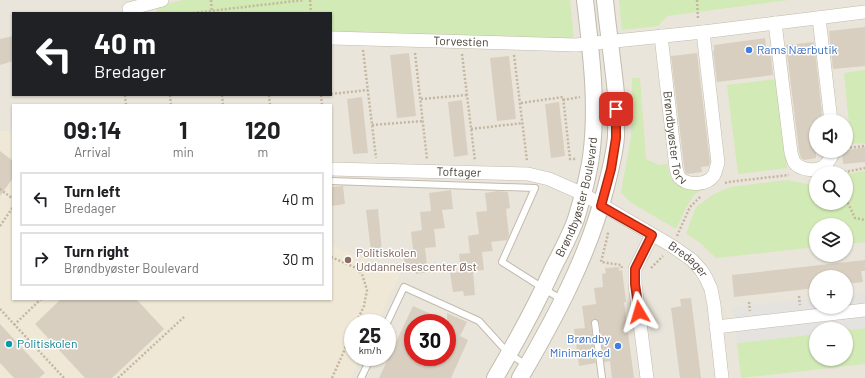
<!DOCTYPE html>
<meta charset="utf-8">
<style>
body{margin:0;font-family:Barlow,sans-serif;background:#f2f2f2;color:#202124;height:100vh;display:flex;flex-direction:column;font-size:15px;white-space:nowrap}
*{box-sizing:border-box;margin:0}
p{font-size:13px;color:#757577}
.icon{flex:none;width:22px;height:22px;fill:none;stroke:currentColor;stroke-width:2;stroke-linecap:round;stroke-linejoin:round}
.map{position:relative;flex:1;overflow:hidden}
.panel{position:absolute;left:12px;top:104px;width:320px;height:196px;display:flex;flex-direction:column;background:#fff;border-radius:0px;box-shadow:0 1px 3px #0004}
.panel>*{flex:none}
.banner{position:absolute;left:12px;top:12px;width:320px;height:84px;border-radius:0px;box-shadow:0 1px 3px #0004;background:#202124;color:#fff;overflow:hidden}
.controls{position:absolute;left:809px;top:114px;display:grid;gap:8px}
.controls a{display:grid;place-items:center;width:44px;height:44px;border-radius:50%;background:#fff;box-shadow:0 1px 3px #0004;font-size:20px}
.speed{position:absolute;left:344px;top:314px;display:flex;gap:8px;font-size:20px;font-weight:700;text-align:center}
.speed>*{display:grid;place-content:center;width:52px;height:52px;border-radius:50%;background:#fff;box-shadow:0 1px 3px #0004;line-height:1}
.speed small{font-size:10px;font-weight:400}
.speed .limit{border:6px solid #d22;background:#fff;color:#111}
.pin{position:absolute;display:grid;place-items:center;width:34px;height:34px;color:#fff;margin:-17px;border-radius:8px;box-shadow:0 2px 6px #0006}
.me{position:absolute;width:44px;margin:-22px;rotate:353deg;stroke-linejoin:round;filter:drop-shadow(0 0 3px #0008)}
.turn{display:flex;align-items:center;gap:14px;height:84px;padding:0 16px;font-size:18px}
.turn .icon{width:52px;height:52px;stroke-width:2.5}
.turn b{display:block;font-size:28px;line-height:34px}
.eta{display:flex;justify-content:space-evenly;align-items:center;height:68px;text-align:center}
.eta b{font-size:24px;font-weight:700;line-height:28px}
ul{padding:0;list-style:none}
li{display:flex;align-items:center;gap:12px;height:54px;margin:0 8px 6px;padding:0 8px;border:2px solid #e0e0e0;border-radius:0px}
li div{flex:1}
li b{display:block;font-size:15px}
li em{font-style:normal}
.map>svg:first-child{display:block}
</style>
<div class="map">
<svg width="865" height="378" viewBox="0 0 865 378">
<rect width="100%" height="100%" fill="#f6f3ec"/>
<!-- residential -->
<path fill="#eae5da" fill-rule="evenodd" d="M0 0H865V378H0ZM13 13H331V95H13ZM13 105H331V299H13ZM816 121H846V151H816ZM816 173H846V203H816ZM816 225H846V255H816ZM816 277H846V307H816ZM353 323H387V357H353ZM413 323H447V357H413ZM816 329H846V359H816Z"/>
<!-- education -->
<path fill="#efe8d6" d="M0 131H13V299H331V245L400 274 377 323H353V357H361L351 378H0Z"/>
<!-- green -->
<g fill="#d2eab5">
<path d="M182 0H570L574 39 331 34V13H157L156 7Z"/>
<path d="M619 0H789L667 16 658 26 622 30Z"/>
<path d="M865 70V143L851 144 844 73Z"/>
<path d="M632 78H640L646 159 659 165 667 164C668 168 669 172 670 176 677 190 691 189 704 188L694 195 687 206 676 229 630 202 621 192 631 137Z"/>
<path d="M776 79 787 168 738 174 727 85Z"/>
<path d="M865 171V242L846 244V225H816V247L716 258 699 242 686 234 696 207 714 194 730 187 787 180 813 185H816V203H846V174Z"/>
<path d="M865 328V364L741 378 737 343 816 334V359H846V330Z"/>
</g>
<!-- parking -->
<path fill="#e5e3e0" d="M865 292V328L846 330V329H816V334L737 343 733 307 816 298V307H846V295Z"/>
<!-- building -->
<g fill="#d8cfc1" fill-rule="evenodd">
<path d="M865 27V66L833 69 829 31Z"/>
<path d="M13 36V61L0 65V39Z"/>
<path d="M765 38 766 48 770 47 773 75 717 82 713 51H714V45Z"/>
<path d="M814 42 823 121H816V158L804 160 801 158 799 151 786 45Z"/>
<path d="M409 53 416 116 397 118 390 55Z"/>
<path d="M697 53 710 162 709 166 701 167 702 172 688 174 685 172 684 166 671 56Z"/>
<path d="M509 56 516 119 497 121 490 58Z"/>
<path d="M362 97 368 153 353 154 347 99Z"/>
<path d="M462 100 468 155 454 157 448 102Z"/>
<path d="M559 102 565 156 551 158 545 104Z"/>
<path d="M865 147V162L843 164 842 151Z"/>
<path d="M0 151 13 161V178L0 196Z"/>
<path d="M343 186 345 204 331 206V187Z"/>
<path d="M451 190 453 209 442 210 445 228 434 229 436 247 425 248 428 272 416 274 415 268 405 269 403 251 413 249 411 232 422 230 420 212 431 211 429 193Z"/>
<path d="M498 191 508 192 510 208 506 209 509 235 507 240 491 242 493 251 482 252 484 270 473 271 475 295 464 296 463 291 453 292 450 273 461 272 459 254 470 253 468 236 479 234 476 212 487 211 485 193Z"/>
<path d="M378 209 382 251 371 252 366 210Z"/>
<path d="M865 260V271H861L863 282 846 284V277H816V288L734 297 732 275Z"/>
<path d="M619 267V271L622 270 626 302H624L634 378H612L610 361 604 362 599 322 596 319 592 320 591 323 596 363 579 366 574 329 585 328 582 306 596 304 594 288 603 287 602 274 606 273 605 268Z"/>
<path d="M691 298 701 378H680L671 308 681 306 680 299Z"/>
<path d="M61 299H136L164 329 112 378H85L35 324Z"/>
<path d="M413 306 447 321V313L467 322 460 336 468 340 451 378H379ZM413 323H447V357H413Z"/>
<path d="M0 324 45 373 39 378H14L0 363Z"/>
</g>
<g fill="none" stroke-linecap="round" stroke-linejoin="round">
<!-- service casing -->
<g stroke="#c2bbae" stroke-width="8">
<g id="service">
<path d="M331 181 535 188 502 262 562 300"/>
<path d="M387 323 404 287 479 321 509 354 527 365"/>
<path d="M595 323 602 378"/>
<path d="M361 378 371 357"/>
</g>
</g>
<!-- minor casing -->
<g stroke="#c2bbae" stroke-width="14">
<g id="minor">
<path d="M130 13 129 9 162 0"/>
<path d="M819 18 831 121"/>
<path d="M775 23 791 153C792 156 793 159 794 162 800 170 815 172 823 167 829 163 831 157 834 151"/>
<path id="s1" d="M661 36 676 168C677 171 677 174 679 177 687 186 707 186 714 175 716 172 716 167 718 163L703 32"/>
<path id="s2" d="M331 38 576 45 703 32 865 12"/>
<path id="s3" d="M331 169 528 174 549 179 583 194 672 246 692 260 701 270 706 278 711 289 714 305 722 378"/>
<path d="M716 327 865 310"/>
<path d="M647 378 635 284V269L652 235"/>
</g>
</g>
<!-- tertiary casing -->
<g stroke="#c2bbae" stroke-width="18">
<g id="tertiary">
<path id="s4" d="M495 378C516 342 536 306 553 268 561 252 570 236 576 219 582 199 588 177 591 157 598 105 591 52 585 0"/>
<path d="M520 378C555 318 589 255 606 187 610 171 615 153 616 136 616 122 617 108 616 94 613 62 608 31 605 0"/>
</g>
</g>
<!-- path -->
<g stroke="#c4b79f" stroke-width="2.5" stroke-dasharray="2 2" stroke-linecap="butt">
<path d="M211 0 212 13"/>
<path d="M310 0 311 13"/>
<path d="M697 0 698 19"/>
<path d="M193 13 304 0"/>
<path d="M363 50 376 158"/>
<path d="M415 53 427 159"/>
<path d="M462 54 475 161"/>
<path d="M514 55 527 161"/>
<path d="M331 94 368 90"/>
<path d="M125 95 126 105"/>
<path d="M170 95 171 105"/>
<path d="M222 95 223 105"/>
<path d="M269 95 270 105"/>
<path d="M321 95 322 105"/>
<path d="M421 99 467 95"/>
<path d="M563 100 580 97"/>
<path d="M521 103 563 97 570 159H576"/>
<path d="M372 125 423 121"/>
<path d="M471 129 523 123"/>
<path d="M846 148 865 146"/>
<path d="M840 173 865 168"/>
<path d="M725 183 728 182 789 175"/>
<path d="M0 189 13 199"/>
<path d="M846 199 855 218 865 220"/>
<path d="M0 226 13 207"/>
<path d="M607 233 608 234 601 262 621 265 622 268"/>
<path d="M677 236 690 207 701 196"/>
<path d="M331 257 354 267 362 274 367 290 364 306 356 323"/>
<path d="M651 268 663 256"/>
<path d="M849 290 850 299"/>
<path d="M799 296 800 305"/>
<path d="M749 302 750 311"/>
<path d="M0 309 64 378"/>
<path d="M14 325 41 299"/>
<path d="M118 378 184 317"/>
<path d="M332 378 353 331"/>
</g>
<!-- service -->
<use href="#service" stroke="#fff" stroke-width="6"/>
<!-- minor -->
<use href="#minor" stroke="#fff" stroke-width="13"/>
<!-- tertiary -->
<use href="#tertiary" stroke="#fff" stroke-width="16"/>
</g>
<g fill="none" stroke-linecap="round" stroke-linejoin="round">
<!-- route casing -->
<g stroke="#a42913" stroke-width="10">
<path id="route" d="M616 109V138L611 169 601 206 652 235 635 269V284L639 312"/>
</g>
<!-- route -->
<use href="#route" stroke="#fc3f1d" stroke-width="7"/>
</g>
<!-- markers -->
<g fill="#3f7fe0" stroke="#fff" stroke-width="1.5">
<circle cx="749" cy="50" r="4"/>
<circle cx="618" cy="346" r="4"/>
</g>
<circle fill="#8d6e63" stroke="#fff" stroke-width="1.5" cx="348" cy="260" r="4"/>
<circle fill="#0f9aa8" stroke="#fff" stroke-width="1.5" cx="9" cy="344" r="4"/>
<g text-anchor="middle" stroke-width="3" stroke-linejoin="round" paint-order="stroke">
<!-- street labels -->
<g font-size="12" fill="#4b4439" stroke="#fff">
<text dy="4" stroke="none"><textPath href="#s2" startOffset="130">Torvestien</textPath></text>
<text dy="4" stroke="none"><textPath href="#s1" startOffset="103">Brøndbyøster Torv</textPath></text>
<text dy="4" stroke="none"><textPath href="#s3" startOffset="128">Toftager</textPath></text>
<text dy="4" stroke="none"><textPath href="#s4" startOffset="200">Brøndbyøster Boulevard</textPath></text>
<text dy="4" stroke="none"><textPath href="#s3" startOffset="380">Bredager</textPath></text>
</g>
<!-- shop labels -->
<g font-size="12" fill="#366cbe" stroke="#fff" text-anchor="start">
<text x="757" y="54">Rams Nærbutik</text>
<text x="610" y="343" text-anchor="end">Brøndby<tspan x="610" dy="14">Minimarked</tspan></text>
</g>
<!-- education labels -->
<g font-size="12" fill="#785e54" stroke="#fff" text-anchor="start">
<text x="356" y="257">Politiskolen<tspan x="356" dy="14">Uddannelsescenter Øst</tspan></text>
</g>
<!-- culture labels -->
<g font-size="12" fill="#0d838f" stroke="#fff" text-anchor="start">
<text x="17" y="348">Politiskolen</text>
</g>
</g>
</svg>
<div class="controls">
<a><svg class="icon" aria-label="sound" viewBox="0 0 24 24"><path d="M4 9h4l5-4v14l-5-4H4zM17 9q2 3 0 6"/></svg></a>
<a><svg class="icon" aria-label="search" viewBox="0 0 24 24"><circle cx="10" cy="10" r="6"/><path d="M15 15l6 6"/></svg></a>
<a><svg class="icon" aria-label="layers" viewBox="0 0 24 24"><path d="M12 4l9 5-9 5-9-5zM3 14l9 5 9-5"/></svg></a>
<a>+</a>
<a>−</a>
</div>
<div class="speed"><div>25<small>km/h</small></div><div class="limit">30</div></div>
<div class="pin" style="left:616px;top:109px;background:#d93025"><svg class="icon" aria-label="arrive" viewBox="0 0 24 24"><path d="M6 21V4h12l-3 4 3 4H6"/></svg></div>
<svg class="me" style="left:639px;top:312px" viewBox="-20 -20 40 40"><path d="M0-17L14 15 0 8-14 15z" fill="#fc3f1d" stroke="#fff" stroke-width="4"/></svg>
<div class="banner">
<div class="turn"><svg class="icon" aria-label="left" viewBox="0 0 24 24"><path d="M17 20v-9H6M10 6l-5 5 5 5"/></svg><div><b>40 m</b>Bredager</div></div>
</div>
<section class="panel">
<div class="eta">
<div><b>09:14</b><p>Arrival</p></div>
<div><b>1</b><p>min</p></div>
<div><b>120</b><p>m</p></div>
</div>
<ul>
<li><svg class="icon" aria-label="left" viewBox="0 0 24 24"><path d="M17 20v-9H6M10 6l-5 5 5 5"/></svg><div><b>Turn left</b><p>Bredager</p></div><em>40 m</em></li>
<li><svg class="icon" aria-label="right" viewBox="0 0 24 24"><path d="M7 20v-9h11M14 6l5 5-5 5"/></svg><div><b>Turn right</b><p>Brøndbyøster Boulevard</p></div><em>30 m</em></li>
</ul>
</section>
</div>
